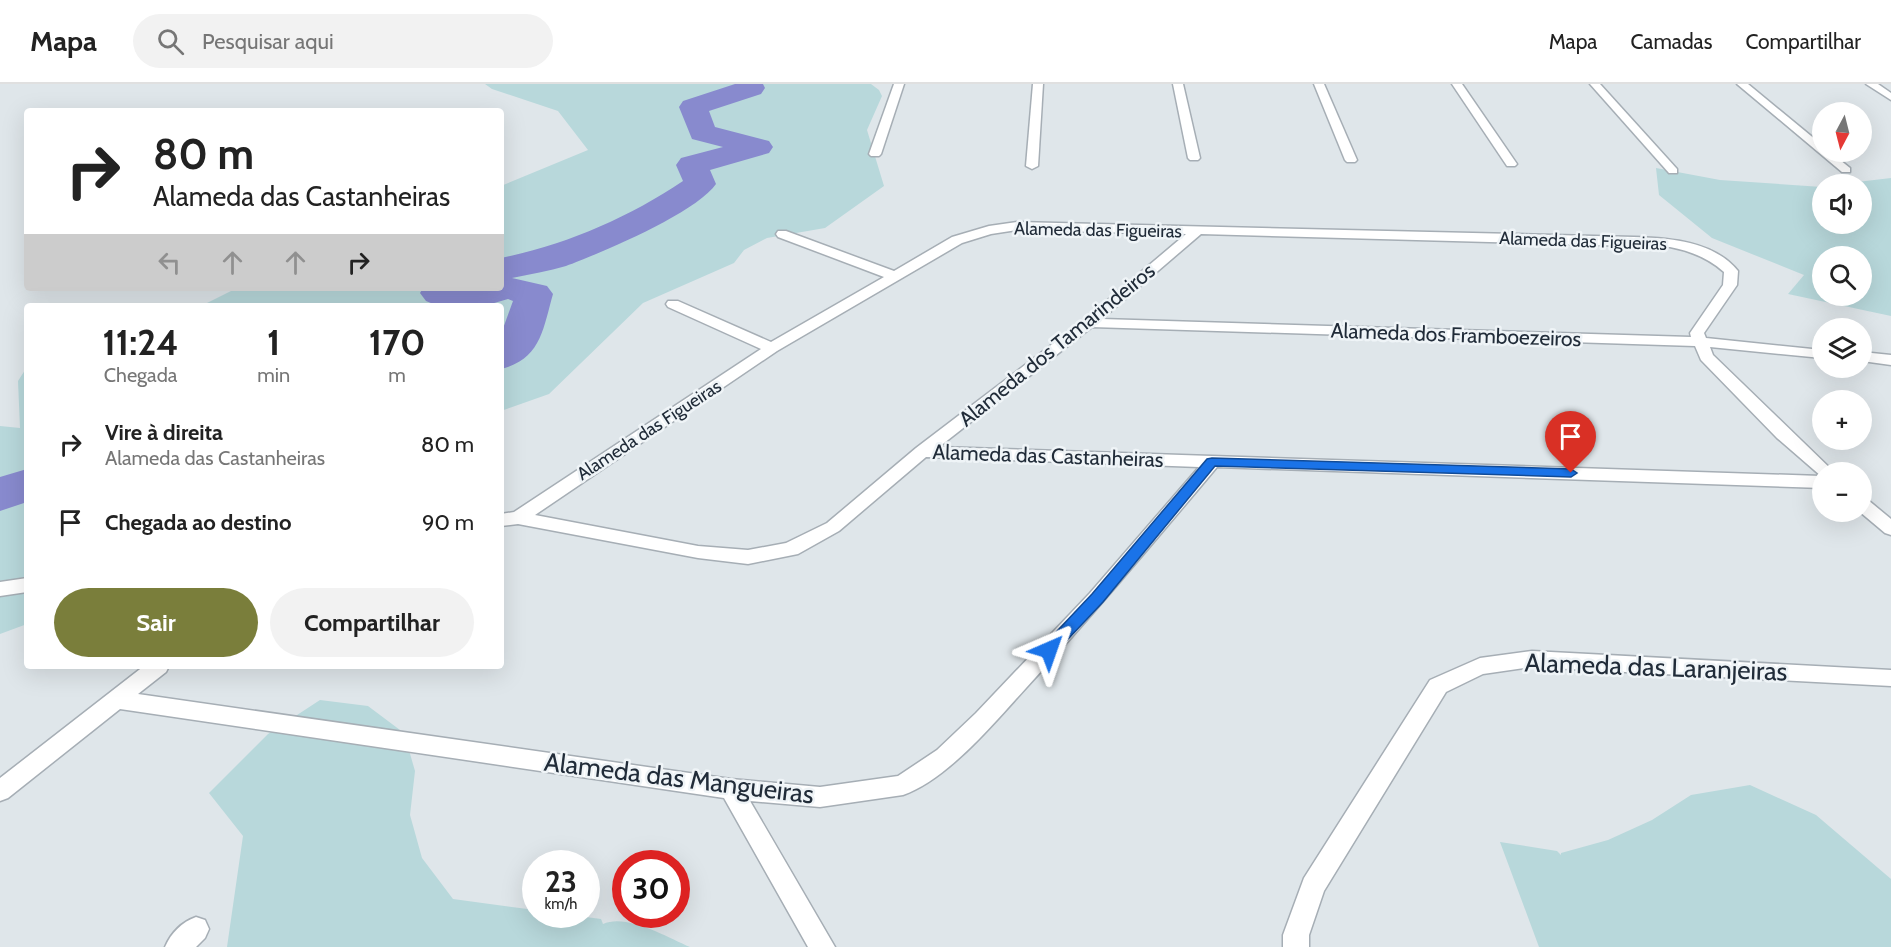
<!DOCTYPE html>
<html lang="pt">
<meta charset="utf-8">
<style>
body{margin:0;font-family:Cabin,sans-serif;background:#f2f2f2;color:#222;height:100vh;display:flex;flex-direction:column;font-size:22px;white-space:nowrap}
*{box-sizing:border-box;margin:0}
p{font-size:20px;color:#767676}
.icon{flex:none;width:33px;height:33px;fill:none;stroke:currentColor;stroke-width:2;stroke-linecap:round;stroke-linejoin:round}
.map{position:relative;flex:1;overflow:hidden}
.panel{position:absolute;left:24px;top:219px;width:480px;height:366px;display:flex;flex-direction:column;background:#fff;border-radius:6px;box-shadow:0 6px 24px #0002}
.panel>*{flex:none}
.banner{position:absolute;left:24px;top:24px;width:480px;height:183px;border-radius:6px;box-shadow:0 6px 24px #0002;background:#fff;color:#222;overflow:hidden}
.needle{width:39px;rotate:187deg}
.tools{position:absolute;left:1812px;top:18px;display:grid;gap:12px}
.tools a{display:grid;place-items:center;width:60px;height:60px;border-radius:50%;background:#fff;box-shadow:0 6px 24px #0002;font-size:30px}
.speed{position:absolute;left:522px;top:766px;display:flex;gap:12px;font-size:30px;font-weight:700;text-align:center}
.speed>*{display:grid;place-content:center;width:78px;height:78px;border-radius:50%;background:#fff;box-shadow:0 6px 24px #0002;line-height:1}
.speed small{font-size:15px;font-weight:400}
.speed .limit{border:9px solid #d22;background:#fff;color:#111}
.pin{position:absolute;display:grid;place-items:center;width:51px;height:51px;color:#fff;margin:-62px -26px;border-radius:50% 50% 50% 0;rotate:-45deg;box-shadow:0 0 6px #0007}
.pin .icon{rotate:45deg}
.me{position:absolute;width:66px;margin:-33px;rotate:43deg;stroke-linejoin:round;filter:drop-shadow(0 0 4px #0008)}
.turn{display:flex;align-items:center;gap:21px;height:126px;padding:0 30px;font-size:27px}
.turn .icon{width:78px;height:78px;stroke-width:2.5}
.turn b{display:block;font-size:42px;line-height:51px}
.lanes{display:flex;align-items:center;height:57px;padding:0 30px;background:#0003;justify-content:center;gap:30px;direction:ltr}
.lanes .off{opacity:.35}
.eta{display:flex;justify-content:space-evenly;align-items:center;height:102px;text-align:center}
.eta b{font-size:36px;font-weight:700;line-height:42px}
.action{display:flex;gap:12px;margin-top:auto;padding:12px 30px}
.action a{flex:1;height:69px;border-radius:36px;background:#7a7e3b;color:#fff;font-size:24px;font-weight:700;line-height:69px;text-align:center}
.action a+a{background:#f2f2f2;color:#222}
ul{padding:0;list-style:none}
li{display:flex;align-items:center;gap:18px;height:78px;padding:0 30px}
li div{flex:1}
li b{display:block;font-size:22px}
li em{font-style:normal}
header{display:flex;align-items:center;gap:36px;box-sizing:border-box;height:84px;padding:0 30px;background:#fff;border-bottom:2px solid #e0e0e0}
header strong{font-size:28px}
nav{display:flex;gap:33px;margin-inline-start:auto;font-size:21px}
.search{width:420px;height:54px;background:#f2f2f2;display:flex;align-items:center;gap:15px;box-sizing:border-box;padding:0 21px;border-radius:33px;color:#767676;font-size:22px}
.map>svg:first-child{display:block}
</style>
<header>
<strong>Mapa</strong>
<div class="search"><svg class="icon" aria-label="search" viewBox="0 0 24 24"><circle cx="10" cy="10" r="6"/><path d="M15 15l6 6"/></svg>Pesquisar aqui</div>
<nav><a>Mapa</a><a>Camadas</a><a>Compartilhar</a></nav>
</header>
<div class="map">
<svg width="1891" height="863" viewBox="0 0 1891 863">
<rect width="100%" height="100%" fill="#dfe6ea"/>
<!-- green -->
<g fill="#b8d8db" fill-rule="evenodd">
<path d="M485 0H871L879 6 882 12 867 46 884 102 825 144 767 154 744 166 734 179 643 219 549 310 501 327V222H201L237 204H501V102L588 66 558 27 492 5Z"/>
<path d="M1656 84 1720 96 1822 103V140H1862V100H1840L1891 94V232L1788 210 1804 191 1712 154 1659 111ZM1822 172H1862V212H1822Z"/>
<path d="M27 283V540L0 550V342L20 344 18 297Z"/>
<path d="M320 616 368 622 404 649 415 687 410 731 422 774 453 815 535 826 536 831H571L601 835 603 840C626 829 667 853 690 863H227L243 752 209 709 268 650Z"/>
<path d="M1750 701 1816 731 1891 795V863H1539L1500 758 1557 767 1561 771V769L1608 756 1652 736 1691 711Z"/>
</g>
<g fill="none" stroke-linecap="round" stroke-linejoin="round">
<!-- river -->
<g fill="#888ace" fill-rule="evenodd">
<path d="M735 0H763L765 4 761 10 709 27 715 43 769 57 773 63 769 69 710 86 716 100C696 129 601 169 566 182 549 187 530 190 512 194L547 202 553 210C543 245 541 275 501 285V250L513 217 508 215 484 222H438L426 217 420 209 423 204H501V174C565 161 628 134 683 97L676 81 681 74 723 63 692 55 679 23 683 17Z"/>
<path d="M27 385V418L0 427V393Z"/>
</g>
<!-- minor casing -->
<g stroke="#a6aeb5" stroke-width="3">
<g id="minor">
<path d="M894 0H904L881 70 879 72H871L869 70Z"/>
<path d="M1033 0H1043L1038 82 1032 85 1026 82Z"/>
<path d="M1173 0H1183L1200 74 1198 76H1190L1188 74Z"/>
<path d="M1314 0H1324L1357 76 1355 78H1347L1345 76Z"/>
<path d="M1452 0H1462L1517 80 1515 82H1507Z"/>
<path d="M1590 0H1600L1677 85V89H1669Z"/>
<path d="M1737 0H1748L1822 61V68H1830L1850 84V88H1842Z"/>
<path d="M1866 0H1878L1891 9V16Z"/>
<path d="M1017 138 1634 153C1669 154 1714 157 1738 187L1737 201 1704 249 1706 254 1822 266V274L1710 263 1713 271 1834 388H1822V404L1217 383C1154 458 1092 532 1026 604 994 639 948 695 903 711L820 723 750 717 835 863H808L724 714 120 625 8 714 0 717V694L144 582H169L166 588 138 610 731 695 820 703 898 692 937 666 976 629 1090 509 1199 383 926 373 839 447 798 470 748 480 698 474 518 440 501 442V430L514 428 761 265 668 223 666 220 668 217H678L771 258 884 193 778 153 776 150 778 147H786L894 187 952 153 989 142ZM1017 146 1186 150 1084 236 916 364 827 439 786 459 748 466 698 462 535 431 777 267 962 159 991 150ZM1201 150 1670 163C1691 167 1708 174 1724 188L1723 201 1690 249 1691 253 1102 235ZM1092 243 1695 262 1701 276 1777 354 1821 392 939 363Z"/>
<path d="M1862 268 1891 271V281L1862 277Z"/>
<path d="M1862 414 1868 416 1891 435V451L1885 449 1860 428H1862Z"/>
<path d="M27 494V508L0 512V498Z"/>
<path d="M1532 567 1891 586V602L1532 583 1483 590 1446 608 1324 807 1309 851V863H1283V851L1304 794 1430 596 1480 574Z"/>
<path d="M196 833 205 836 209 845 205 854 196 863H165C171 849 182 838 196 833Z"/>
</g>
</g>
<!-- minor -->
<use href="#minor" fill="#fff" fill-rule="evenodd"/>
</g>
<!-- route -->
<path fill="#1a73e8" stroke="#114b97" stroke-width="1.5" d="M1212 374 1571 385 1577 389 1571 393 1215 382 1103 518 1054 570H1043L1041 566 1043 562 1092 510 1207 375Z"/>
<g text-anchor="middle" stroke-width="5" stroke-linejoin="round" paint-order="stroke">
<!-- far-street labels -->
<g font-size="18" fill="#212c39" stroke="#eff4f7">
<text transform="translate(1098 146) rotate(1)" y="6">Alameda das Figueiras</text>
<text transform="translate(1583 157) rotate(2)" y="6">Alameda das Figueiras</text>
<text transform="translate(649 346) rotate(-33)" y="6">Alameda das Figueiras</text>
</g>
<!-- street labels -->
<g font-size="21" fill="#212c39" stroke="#eff4f7">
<text transform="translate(1456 251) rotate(2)" y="7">Alameda dos Framboezeiros</text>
<text transform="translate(1057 261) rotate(-39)" y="7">Alameda dos Tamarindeiros</text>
<text transform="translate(1048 372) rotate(2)" y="7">Alameda das Castanheiras</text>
</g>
<!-- near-street labels -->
<g font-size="26" fill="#212c39" stroke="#eff4f7">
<text transform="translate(1656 583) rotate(2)" y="9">Alameda das Laranjeiras</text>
<text transform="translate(679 694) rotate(7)" y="9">Alameda das Mangueiras</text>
</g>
</g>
</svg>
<div class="tools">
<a><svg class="needle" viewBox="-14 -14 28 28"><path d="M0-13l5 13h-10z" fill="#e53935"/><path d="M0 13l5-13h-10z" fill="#767676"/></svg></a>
<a><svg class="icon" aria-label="sound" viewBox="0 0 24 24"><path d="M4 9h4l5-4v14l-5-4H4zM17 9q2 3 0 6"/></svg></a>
<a><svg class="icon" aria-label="search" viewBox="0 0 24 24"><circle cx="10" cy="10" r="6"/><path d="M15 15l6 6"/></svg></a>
<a><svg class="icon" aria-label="layers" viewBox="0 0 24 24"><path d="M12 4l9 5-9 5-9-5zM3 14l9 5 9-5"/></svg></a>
<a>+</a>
<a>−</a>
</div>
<div class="speed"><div>23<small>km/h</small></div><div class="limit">30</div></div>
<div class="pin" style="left:1571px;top:389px;background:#d93025"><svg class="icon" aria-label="arrive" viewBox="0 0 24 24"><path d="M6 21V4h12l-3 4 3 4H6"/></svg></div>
<svg class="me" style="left:1049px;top:566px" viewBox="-20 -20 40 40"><path d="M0-17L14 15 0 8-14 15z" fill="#1a73e8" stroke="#fff" stroke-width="4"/></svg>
<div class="banner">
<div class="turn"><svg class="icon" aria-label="right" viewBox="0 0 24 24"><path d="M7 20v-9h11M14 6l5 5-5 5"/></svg><div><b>80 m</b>Alameda das Castanheiras</div></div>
<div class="lanes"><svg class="icon off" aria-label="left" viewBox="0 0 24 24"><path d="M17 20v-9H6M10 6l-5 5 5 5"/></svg><svg class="icon off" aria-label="ahead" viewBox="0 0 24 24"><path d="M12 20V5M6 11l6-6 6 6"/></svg><svg class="icon off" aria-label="ahead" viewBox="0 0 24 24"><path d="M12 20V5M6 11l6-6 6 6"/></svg><svg class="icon" aria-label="right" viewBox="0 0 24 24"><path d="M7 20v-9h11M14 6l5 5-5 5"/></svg></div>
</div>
<section class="panel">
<div class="eta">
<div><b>11:24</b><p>Chegada</p></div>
<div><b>1</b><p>min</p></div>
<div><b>170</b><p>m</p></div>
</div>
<ul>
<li><svg class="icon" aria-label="right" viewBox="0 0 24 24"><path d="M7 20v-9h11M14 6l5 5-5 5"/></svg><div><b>Vire à direita</b><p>Alameda das Castanheiras</p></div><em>80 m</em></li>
<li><svg class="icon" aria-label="arrive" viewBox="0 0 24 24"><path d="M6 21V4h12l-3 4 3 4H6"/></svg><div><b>Chegada ao destino</b></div><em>90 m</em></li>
</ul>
<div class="action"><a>Sair</a><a>Compartilhar</a></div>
</section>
</div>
